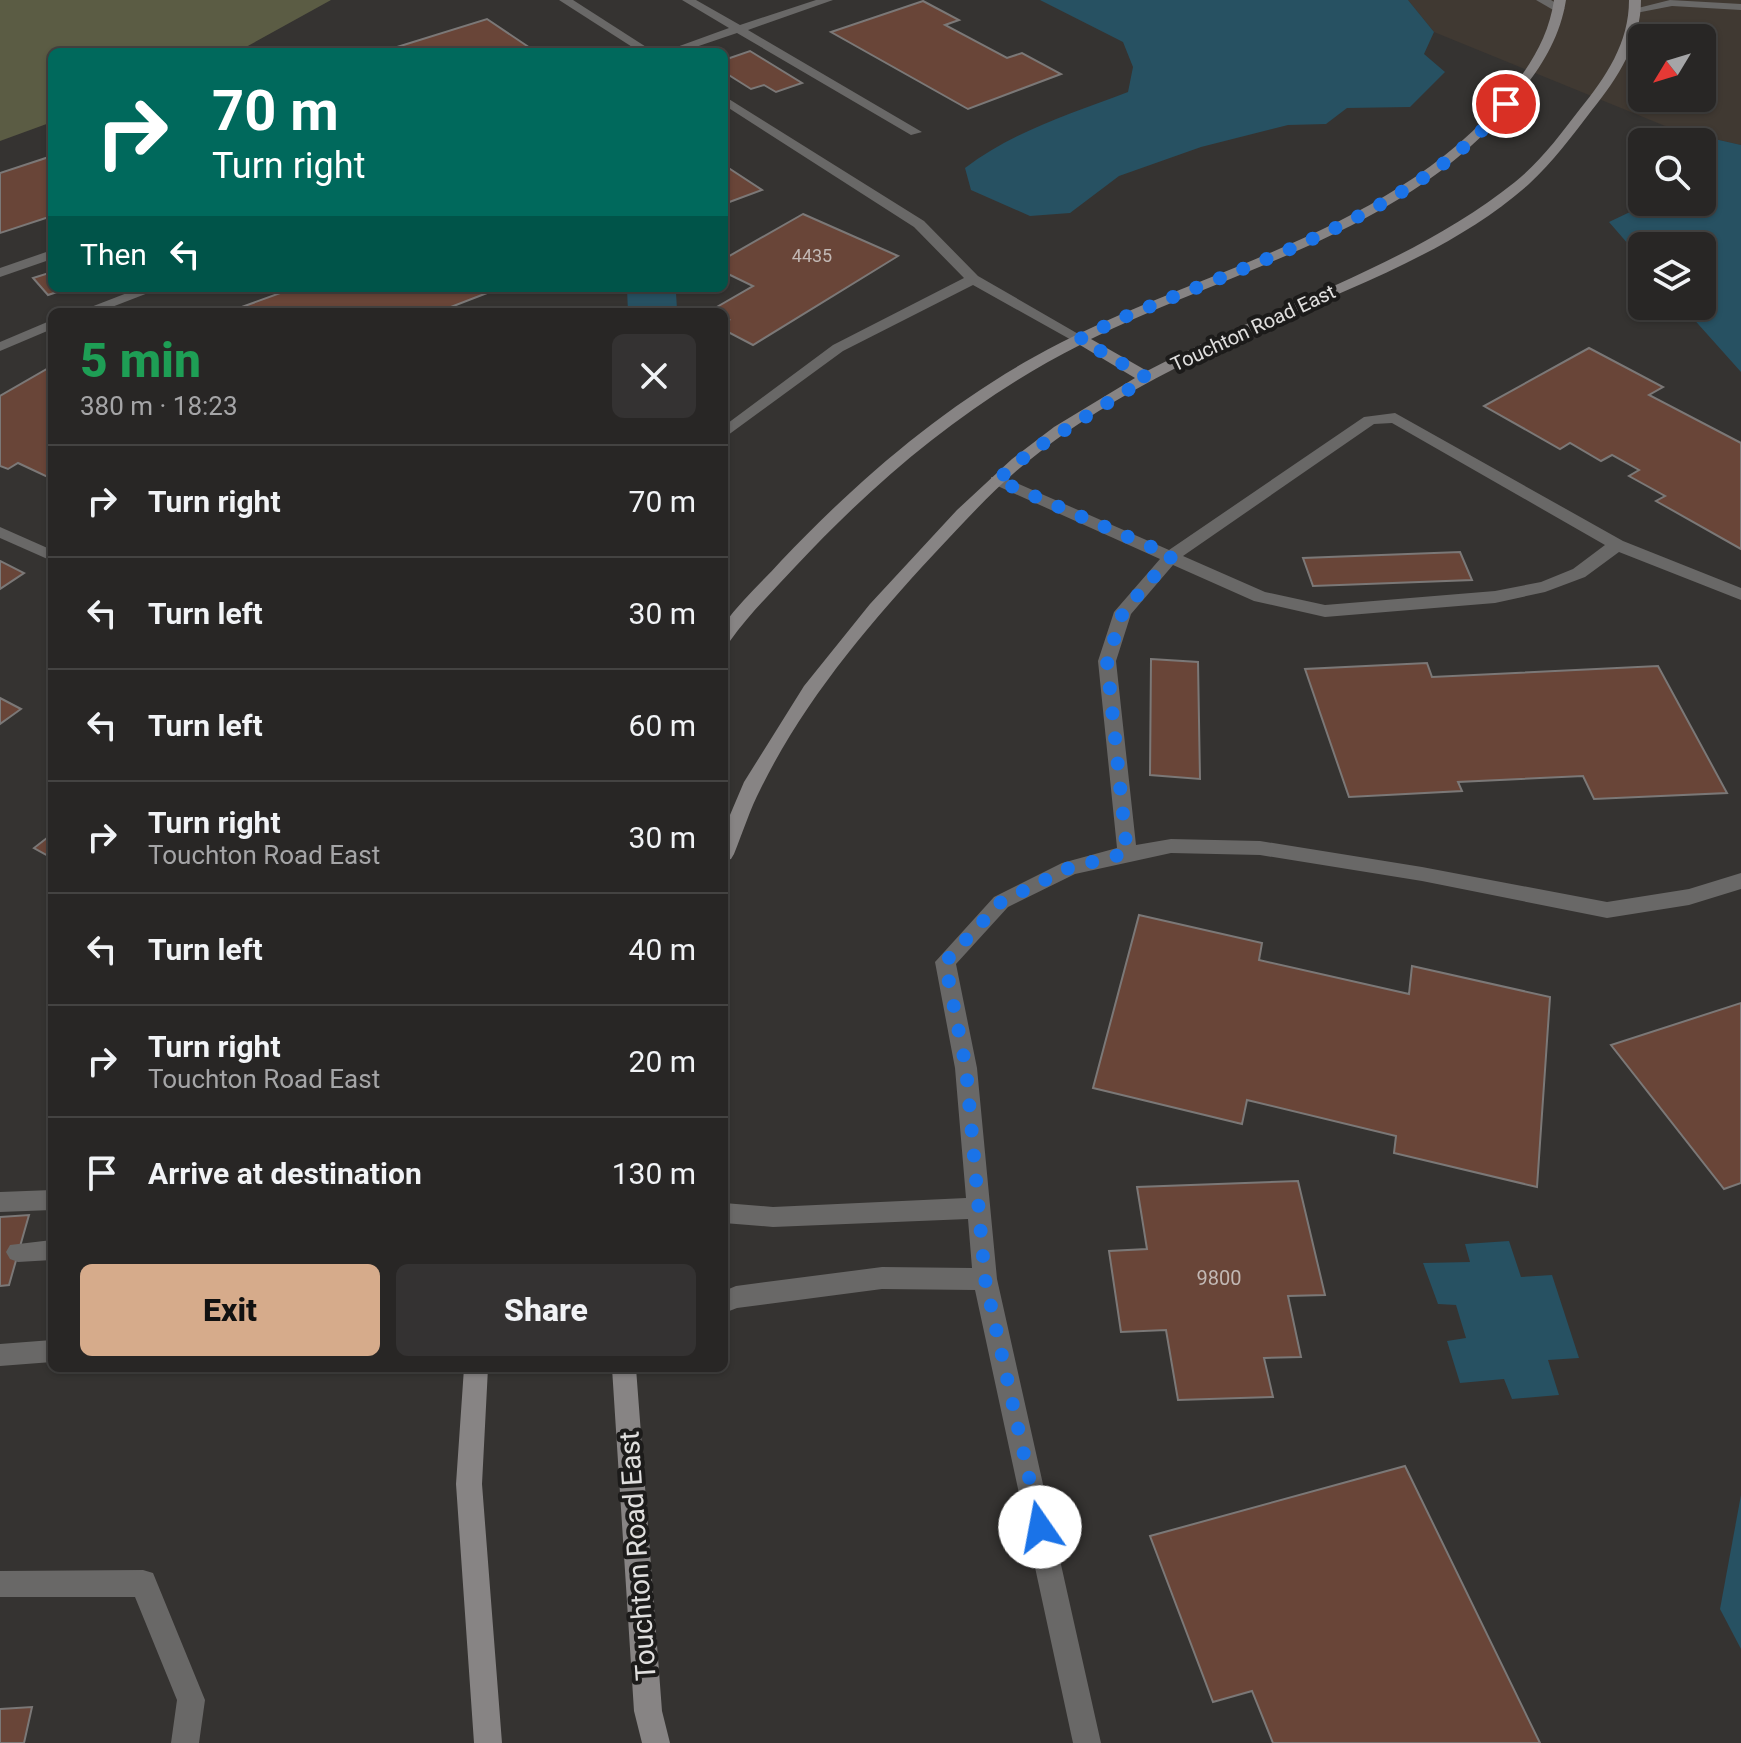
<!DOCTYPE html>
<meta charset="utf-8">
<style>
body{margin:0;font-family:Roboto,sans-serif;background:#343232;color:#f1f3f6;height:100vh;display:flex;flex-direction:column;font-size:30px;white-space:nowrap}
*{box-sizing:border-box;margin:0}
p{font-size:26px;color:#a5a5a7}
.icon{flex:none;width:44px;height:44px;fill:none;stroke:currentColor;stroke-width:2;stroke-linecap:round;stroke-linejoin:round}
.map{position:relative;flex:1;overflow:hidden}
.details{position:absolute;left:48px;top:308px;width:680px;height:1064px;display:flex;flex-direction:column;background:#282625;border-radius:12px;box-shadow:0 2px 6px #0004,0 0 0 2px #444342}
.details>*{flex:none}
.top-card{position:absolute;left:48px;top:48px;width:680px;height:244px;border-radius:12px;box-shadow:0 2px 6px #0004,0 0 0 2px #444342;background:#00695c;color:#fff;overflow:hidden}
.needle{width:52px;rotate:232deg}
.controls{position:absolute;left:1628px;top:24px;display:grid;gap:16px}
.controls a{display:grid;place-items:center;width:88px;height:88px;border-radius:12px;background:#282625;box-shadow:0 2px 6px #0004,0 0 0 2px #444342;font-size:40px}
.pin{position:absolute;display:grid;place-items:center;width:68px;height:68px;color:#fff;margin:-34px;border:4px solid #fff;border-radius:50%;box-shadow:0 2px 8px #0007}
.me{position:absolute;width:88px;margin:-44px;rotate:348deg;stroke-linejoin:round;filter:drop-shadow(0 0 6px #0008)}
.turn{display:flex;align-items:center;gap:28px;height:168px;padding:0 32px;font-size:36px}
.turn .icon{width:104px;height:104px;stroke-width:2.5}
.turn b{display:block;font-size:56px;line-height:68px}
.then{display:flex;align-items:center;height:76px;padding:0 32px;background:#0003;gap:16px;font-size:30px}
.round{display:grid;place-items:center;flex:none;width:84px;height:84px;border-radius:12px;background:#343232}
.head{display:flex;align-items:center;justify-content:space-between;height:136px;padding:0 32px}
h1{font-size:48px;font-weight:800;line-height:60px;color:#1e9e55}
.primary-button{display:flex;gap:16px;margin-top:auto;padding:16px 32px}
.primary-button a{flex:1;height:92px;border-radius:12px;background:#d6ab8b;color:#111;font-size:32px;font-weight:800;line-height:92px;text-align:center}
.primary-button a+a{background:#343232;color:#f1f3f6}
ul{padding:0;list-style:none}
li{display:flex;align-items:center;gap:24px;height:112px;padding:0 32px;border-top:2px solid #444342}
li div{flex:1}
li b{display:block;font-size:30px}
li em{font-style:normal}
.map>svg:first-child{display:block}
</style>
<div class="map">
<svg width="1741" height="1743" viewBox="0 0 1741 1743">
<rect width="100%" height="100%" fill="#353331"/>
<!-- built -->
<path fill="#403932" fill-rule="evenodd" d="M1408 0H1741V145L1675 130 1434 32ZM1642 38H1702V98H1642Z"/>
<!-- green -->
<path fill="#5b5c44" d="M0 0H331L237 52H52V122L0 141Z"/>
<!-- water -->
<g fill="#275162">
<path d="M1040 0H1408L1434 32 1424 54 1445 72 1410 107 1347 108 1326 124 1288 125 1201 147 1119 176 1070 213 1030 216 971 190 965 168C1014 131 1070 114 1128 92L1133 67 1123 42Z"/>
<path d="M1675 130 1741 145V372L1682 306H1702V246H1642V260L1609 222 1651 202H1702V142H1665Z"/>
<path d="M697 288 676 293 677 309 628 312 627 289Z"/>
<path d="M1509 1241 1521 1277 1552 1275 1579 1358 1548 1360 1559 1395 1512 1399 1504 1379 1460 1383 1447 1341 1466 1338 1456 1305 1438 1304 1423 1263 1470 1262 1465 1244Z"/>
<path d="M1741 1495V1649L1720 1609Z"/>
</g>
<!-- building -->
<g fill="#694538" stroke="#7b7877" stroke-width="2">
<path d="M923 1 959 20 945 25 1007 58 1022 53 1061 74 968 109 831 32Z"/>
<path d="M487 19 536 52H381Z"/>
<path d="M750 51 802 83 776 92 764 85 751 89 724 72V60Z"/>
<path d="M52 156V216L0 233V173Z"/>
<path d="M724 165 762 190 724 204Z"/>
<path d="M803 214 898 256 753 345 724 330V323L729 320 724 318V312L710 311 753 286 724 272V259Z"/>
<path d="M52 272V288H69L48 295 33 278Z"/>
<path d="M294 288H500L438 312H228Z"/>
<path d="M1589 348 1663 387 1649 395 1741 443V549L1656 501 1665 496 1629 476 1639 470 1612 455 1601 461 1570 443 1560 449 1484 406Z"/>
<path d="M52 366V479L18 463 8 469 0 466V396Z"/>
<path d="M1460 552 1472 580 1313 586 1303 558Z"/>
<path d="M0 561 24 573 0 589Z"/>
<path d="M1151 659 1198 662 1200 779 1150 775Z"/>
<path d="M1427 663 1432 677 1658 666 1727 793 1594 799 1583 776 1458 782 1462 791 1349 797 1305 669Z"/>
<path d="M0 698 21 709 0 724Z"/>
<path d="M52 834V858L34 848Z"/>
<path d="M1139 915 1262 943 1259 960 1409 994 1412 966 1550 997 1537 1187 1394 1153 1396 1136 1247 1100 1242 1124 1093 1088Z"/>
<path d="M1741 1003V1183L1724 1189 1611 1045Z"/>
<path d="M1298 1181 1325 1295 1288 1296 1301 1357 1264 1358 1273 1397 1178 1400 1166 1330 1121 1332 1109 1251 1147 1249 1137 1187Z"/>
<path d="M29 1215 9 1285 0 1286V1217Z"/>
<path d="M1405 1466 1540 1743H1273L1252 1691 1213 1702 1150 1536Z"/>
<path d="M32 1707 24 1743H0V1709Z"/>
</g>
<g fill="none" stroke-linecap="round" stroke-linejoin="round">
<!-- lane -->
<g fill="#696867" fill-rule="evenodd">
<path d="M559 0H573L654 52H640Z"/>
<path d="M682 0H696L740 25 816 0H833L748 30 922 132 911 135 737 33 681 52H663L729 28Z"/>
<path d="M1536 0H1551L1565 9 1555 11Z"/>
<path d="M1670 0 1741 4V10L1672 6 1636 13 1630 10Z"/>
<path d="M724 96 924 221 978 276 1087 339 1080 343 1075 342 973 285 843 351 724 438V426L833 345 964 278 914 227 724 105Z"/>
<path d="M52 250V259L0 277V268Z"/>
<path d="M140 288H161L99 312H78Z"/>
<path d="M52 320V329L0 351V342Z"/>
<path d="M1395 413 1623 541 1741 588V600L1619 552 1585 577 1545 592 1495 603 1325 617 1254 601 1173 565 1131 614 1116 661 1136 845 1171 839 1260 841 1422 867 1607 902 1689 889 1741 873V889L1689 905 1607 918 1422 881 1260 855 1171 853 1075 874 1008 907 956 964 977 1068 997 1279 1101 1743H1073L975 1290 882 1289 737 1308 724 1313V1291L736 1286 882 1267 972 1268 968 1219 773 1227 724 1223V1203L773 1207 966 1198 955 1068 935 962 994 897 1062 863 1117 848 1098 661 1114 612 1160 559 991 483V477H1003L1169 550 1364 417ZM1392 423 1605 545 1573 569 1541 582 1495 591 1325 605 1265 592 1183 556 1374 424Z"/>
<path d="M0 527 52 550V561L0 538Z"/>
<path d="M52 1190V1210L0 1212V1192Z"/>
<path d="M52 1240V1260L18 1262 10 1259 6 1252 10 1245Z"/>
<path d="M52 1340V1362L0 1366V1344Z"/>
<path d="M143 1570 153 1573 205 1700 199 1743H171L177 1700 135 1597H0V1571Z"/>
</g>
<!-- secondary -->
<g fill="#878484" fill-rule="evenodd">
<path d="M1554 0H1566C1560 38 1541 68 1517 97 1413 230 1236 267 1091 339L1147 371C1267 308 1409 267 1515 182 1541 161 1560 135 1580 109 1606 77 1629 43 1629 0H1641C1641 42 1618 78 1592 110 1572 136 1553 162 1529 184 1441 262 1318 298 1214 349 1152 379 1090 412 1036 455 998 484 966 520 934 554 868 625 804 701 761 788 750 809 743 832 734 854L731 859 724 861V829L744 782 804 686 870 604 957 510 1012 459 1054 427 1135 378 1080 345C971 400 878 478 795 567 773 591 749 614 730 641L724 643V624C741 601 762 582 781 561 856 482 939 410 1034 357 1191 269 1392 237 1510 91 1532 63 1549 35 1554 0Z"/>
<path d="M464 1368H488L482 1484 502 1743H474L456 1484Z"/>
<path d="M612 1368H636L662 1711 670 1743H642L634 1711Z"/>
</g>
</g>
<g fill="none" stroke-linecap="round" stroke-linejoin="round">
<!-- route -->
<path stroke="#1a73e8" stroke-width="14" stroke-dasharray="0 25.2" d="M1040 1527 985 1279 966 1068 945 962 1001 902 1069 868 1127 853 1107 661 1123 612 1172 556 997 480 1033 450 1147 378 1080 339 1115 321C1242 266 1417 214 1506 104"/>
</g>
<g text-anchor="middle" stroke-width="8" stroke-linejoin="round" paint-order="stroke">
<!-- far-number labels -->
<g font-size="18" fill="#c2b8b4">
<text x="812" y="262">4435</text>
</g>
<!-- far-street labels -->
<g font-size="20" fill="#e0dfde" stroke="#1c1b1a">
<text transform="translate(1253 328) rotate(-25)" y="7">Touchton Road East</text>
</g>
<!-- number labels -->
<g font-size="20" fill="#c2b8b4">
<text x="1219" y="1285">9800</text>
</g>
<!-- near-street labels -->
<g font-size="28" fill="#e0dfde" stroke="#1c1b1a">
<text transform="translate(637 1556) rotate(-94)" y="10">Touchton Road East</text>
</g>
</g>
</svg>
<div class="controls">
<a><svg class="needle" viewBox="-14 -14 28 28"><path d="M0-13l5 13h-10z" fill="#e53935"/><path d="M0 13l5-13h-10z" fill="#a5a5a7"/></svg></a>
<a><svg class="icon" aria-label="search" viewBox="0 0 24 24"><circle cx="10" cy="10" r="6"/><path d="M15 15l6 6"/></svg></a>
<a><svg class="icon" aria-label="layers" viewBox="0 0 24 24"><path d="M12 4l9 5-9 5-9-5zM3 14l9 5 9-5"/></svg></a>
</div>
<div class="pin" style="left:1506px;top:104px;background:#d93025"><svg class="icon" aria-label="arrive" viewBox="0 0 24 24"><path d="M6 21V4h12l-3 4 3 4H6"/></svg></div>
<svg class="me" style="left:1040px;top:1527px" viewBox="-20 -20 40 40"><circle r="19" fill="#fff"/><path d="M0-13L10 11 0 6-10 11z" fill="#1a73e8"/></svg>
<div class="top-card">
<div class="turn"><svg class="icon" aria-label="right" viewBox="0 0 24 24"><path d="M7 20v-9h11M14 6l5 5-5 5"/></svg><div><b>70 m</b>Turn right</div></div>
<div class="then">Then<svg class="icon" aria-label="left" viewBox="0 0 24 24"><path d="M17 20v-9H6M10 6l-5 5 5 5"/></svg></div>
</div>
<section class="details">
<div class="head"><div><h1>5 min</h1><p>380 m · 18:23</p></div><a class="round"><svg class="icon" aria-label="close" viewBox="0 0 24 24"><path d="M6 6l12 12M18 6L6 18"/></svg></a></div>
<ul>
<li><svg class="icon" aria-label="right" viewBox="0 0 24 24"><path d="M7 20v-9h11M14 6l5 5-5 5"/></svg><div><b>Turn right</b></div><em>70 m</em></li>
<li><svg class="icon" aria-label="left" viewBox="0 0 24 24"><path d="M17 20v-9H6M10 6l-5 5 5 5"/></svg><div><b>Turn left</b></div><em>30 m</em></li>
<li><svg class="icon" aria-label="left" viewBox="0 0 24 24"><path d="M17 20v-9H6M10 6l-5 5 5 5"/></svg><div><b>Turn left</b></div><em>60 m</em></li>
<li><svg class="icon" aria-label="right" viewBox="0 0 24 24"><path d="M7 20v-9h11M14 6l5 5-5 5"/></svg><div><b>Turn right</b><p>Touchton Road East</p></div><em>30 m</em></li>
<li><svg class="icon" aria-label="left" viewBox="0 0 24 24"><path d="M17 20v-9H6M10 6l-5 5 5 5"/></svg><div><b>Turn left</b></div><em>40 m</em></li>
<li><svg class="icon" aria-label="right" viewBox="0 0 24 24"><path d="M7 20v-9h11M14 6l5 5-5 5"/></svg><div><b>Turn right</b><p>Touchton Road East</p></div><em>20 m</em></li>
<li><svg class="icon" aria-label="arrive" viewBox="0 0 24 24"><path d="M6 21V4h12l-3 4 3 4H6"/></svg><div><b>Arrive at destination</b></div><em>130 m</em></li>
</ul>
<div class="primary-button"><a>Exit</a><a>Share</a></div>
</section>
</div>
